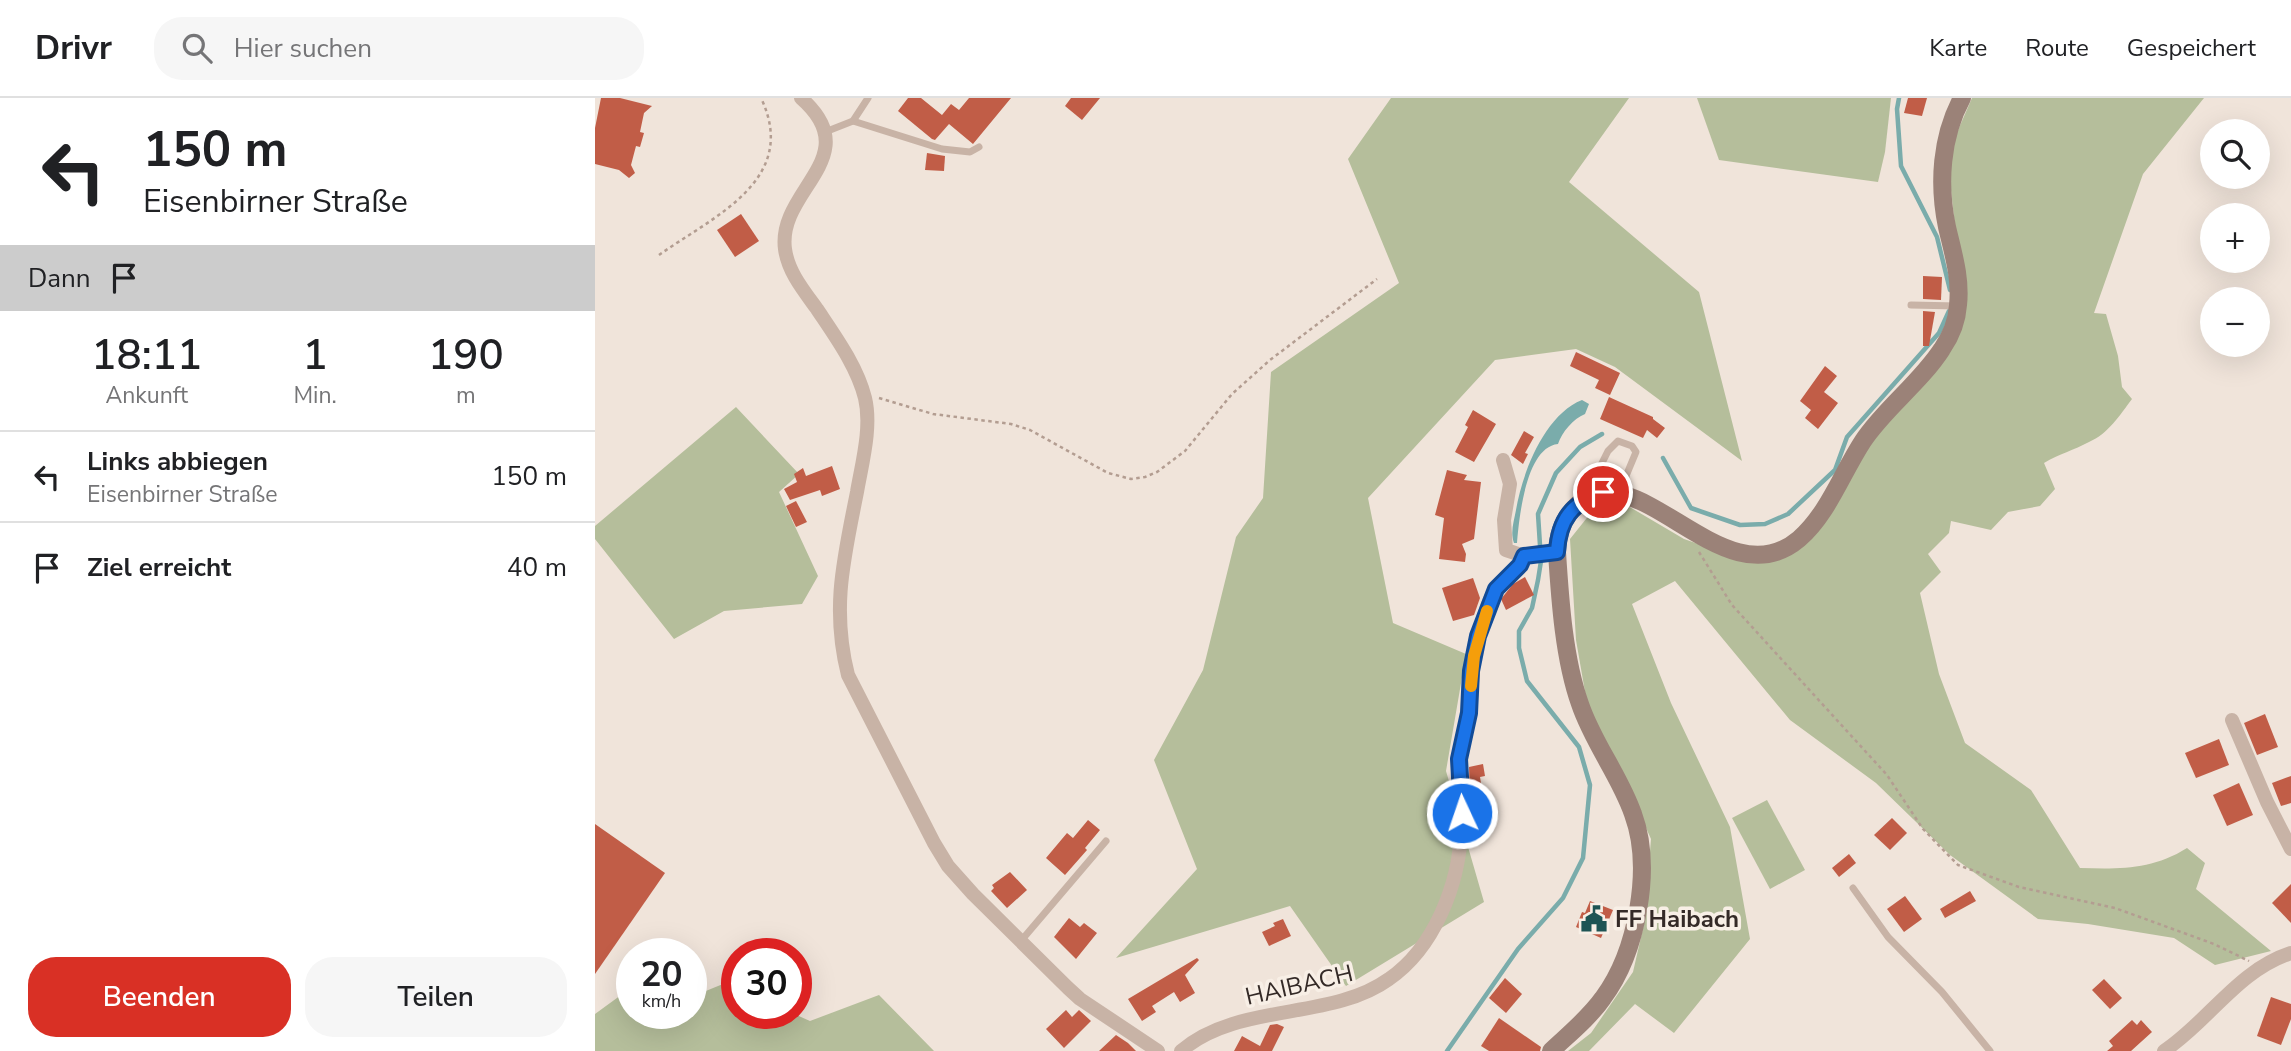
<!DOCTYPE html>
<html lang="de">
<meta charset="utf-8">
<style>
body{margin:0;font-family:"Nunito Sans",sans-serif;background:#f6f6f6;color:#202124;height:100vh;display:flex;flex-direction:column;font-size:26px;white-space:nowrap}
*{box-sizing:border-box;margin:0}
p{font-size:23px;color:#757577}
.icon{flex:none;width:38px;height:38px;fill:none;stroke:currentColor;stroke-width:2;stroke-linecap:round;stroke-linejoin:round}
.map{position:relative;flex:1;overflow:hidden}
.panel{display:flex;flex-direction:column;background:#fff;width:595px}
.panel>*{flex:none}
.hud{background:#fff;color:#202124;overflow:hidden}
.fabs{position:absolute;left:1605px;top:21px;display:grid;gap:14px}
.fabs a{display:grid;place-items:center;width:70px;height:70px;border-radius:50%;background:#fff;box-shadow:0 7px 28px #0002;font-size:35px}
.speed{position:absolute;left:21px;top:840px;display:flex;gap:14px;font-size:35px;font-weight:700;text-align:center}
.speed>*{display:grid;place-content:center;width:91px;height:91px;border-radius:50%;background:#fff;box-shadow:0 7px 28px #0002;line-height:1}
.speed small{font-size:18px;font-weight:400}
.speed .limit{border:10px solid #d22;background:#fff;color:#111}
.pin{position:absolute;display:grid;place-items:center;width:60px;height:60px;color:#fff;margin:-30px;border:4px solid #fff;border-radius:50%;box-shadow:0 2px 7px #0007}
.me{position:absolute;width:77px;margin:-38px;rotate:357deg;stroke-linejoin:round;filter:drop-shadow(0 0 5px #0008)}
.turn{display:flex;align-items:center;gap:24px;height:147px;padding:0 28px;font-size:32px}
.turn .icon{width:91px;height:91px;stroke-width:2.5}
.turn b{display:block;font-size:49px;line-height:60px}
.then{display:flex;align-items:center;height:66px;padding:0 28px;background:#0003;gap:14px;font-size:26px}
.eta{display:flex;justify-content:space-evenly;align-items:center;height:119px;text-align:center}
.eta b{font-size:42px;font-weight:600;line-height:49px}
.cta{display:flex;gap:14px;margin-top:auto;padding:14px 28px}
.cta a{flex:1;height:80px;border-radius:28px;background:#d93025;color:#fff;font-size:28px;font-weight:600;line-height:80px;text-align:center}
.cta a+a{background:#f6f6f6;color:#202124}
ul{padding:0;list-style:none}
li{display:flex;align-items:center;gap:21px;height:91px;padding:0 28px;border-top:2px solid #e0e0e0}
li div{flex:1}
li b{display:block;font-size:26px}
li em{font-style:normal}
header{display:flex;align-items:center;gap:42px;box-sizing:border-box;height:98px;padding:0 35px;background:#fff;border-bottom:2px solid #e0e0e0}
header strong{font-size:33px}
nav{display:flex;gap:38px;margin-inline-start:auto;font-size:24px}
.search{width:490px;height:63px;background:#f6f6f6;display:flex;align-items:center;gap:18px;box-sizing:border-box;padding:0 24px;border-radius:28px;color:#757577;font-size:26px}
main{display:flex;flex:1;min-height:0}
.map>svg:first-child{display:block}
</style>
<header>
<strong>Drivr</strong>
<div class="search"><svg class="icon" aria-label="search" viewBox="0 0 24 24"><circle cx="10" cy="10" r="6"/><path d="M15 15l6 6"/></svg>Hier suchen</div>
<nav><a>Karte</a><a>Route</a><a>Gespeichert</a></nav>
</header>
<main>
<section class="panel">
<div class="hud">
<div class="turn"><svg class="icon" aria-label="left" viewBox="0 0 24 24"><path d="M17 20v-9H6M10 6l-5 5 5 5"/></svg><div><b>150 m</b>Eisenbirner Straße</div></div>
<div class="then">Dann<svg class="icon" aria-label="arrive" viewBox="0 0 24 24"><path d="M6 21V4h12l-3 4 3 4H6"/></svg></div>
</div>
<div class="eta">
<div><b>18:11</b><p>Ankunft</p></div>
<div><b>1</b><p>Min.</p></div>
<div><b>190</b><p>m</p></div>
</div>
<ul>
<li><svg class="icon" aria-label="left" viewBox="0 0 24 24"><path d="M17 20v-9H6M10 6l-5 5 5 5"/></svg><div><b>Links abbiegen</b><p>Eisenbirner Straße</p></div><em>150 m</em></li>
<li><svg class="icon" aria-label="arrive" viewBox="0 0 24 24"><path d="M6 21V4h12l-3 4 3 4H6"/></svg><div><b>Ziel erreicht</b></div><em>40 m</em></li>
</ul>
<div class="cta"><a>Beenden</a><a>Teilen</a></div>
</section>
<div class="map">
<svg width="1696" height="953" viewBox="0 0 1696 953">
<rect width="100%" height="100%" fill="#f0e4da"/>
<!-- green -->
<g fill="#b5be9b">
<path d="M796 0H1034L974 84 1104 194 1147 363 1020 269 981 251 900 262 773 400 798 525 871 556 851 673 889 804 751 888 695 808 521 860 602 771 559 662 608 572 641 439 668 400 676 274 804 185 753 61Z"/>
<path d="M1102 0H1296L1290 54 1283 84 1124 62Z"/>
<path d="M1377 0H1609L1548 76 1499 215 1511 216 1523 258 1527 289 1537 301C1525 317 1513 336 1494 344 1479 352 1464 356 1449 365L1460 391 1445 408 1413 414 1396 432 1356 423 1354 435 1333 456 1346 474 1325 495 1344 576 1370 645 1436 692 1485 770C1525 771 1557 772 1592 750L1610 765 1601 791 1676 853 1620 867 1579 840 1493 826 1443 821 1355 757 1281 685 1195 622 1080 483 1037 506 1076 605 1135 729 1155 841 1079 935 1040 906 994 953H973L996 935 1038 874 1049 826 1056 741 1030 683 993 611 981 542 975 441 999 411 1033 408 1089 441 1141 459 1183 461 1263 357 1363 238 1361 138 1354 74 1360 39Z"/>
<path d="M141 309 204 376 184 394 223 478 207 506 129 513 79 541 0 441V428Z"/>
<path d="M1172 702 1210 772 1175 791 1137 720Z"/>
<path d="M128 886 142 892V915H197L215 923 284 897 339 953H0V916L37 889V915H96V899Z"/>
</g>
<!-- water -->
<path fill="#7aacab" d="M987 302 994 306 990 316C978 321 967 334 963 346 931 349 924 420 922 445H919C915 434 919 423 921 412 927 376 949 317 987 302Z"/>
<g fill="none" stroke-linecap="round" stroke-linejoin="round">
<!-- stream -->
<g stroke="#7aacab" stroke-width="4.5">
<path d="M1304 0 1302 11 1306 68 1342 139 1355 192"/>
<path d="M1068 360 1096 410 1145 427 1170 426 1193 416 1240 372 1252 339 1344 235 1354 213"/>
<path d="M852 953 923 851 968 800 988 760 995 687 984 649 932 583 924 550V533L937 510 943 482 946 463 943 416 961 375 985 349 1007 336"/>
</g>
</g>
<!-- building -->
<g fill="#c15d47">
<path d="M6 0H25L57 8 49 15 45 34 49 35 45 49 41 48 36 67 40 75 34 80 24 72 0 66V30Z"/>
<path d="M313 0H326L347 17 356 6 364 12 374 0H416L378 46 354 26 340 42 337 41 303 13Z"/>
<path d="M476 0H505L487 22 470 8Z"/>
<path d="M1313 0H1332L1327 18 1309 15Z"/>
<path d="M332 55 350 58 349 73 330 72Z"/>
<path d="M146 116 164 143 140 159 122 132Z"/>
<path d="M1328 178 1347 179 1346 202 1328 201Z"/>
<path d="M1328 213 1340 214 1334 248H1328Z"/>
<path d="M981 254 1025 275 1015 297 1000 290 1004 282 975 268Z"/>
<path d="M1230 268 1242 278 1229 294 1243 305 1223 331 1210 320 1216 312 1205 303Z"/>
<path d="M1014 299 1058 319V321L1070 330 1062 340 1052 332 1048 340 1005 321Z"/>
<path d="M878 312 901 326 879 364 860 354 873 329 870 327Z"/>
<path d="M929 333 939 339 930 355 933 356 928 366 916 357Z"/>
<path d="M237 368 245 391 227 398 225 392 195 402 189 391 202 384 199 376 208 370 211 378Z"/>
<path d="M852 372 872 377 869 382 886 384 879 441 867 446 871 456 870 464 844 461 849 420 840 417Z"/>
<path d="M201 403 212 424 201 429 191 408Z"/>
<path d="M930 479 939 497 911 512 906 501 918 486Z"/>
<path d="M878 480 885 500 879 517 858 523 847 490Z"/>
<path d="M1670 616 1683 649 1662 657 1649 625Z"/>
<path d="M1624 641 1634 667 1601 680 1590 655Z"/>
<path d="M888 666 890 678 885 679 888 697 875 699 874 669Z"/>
<path d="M1696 678V705L1686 708 1677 685Z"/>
<path d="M1644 685 1658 717 1632 728 1618 697Z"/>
<path d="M1297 720 1312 735 1295 752 1279 737Z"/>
<path d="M493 722 505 732 490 750 492 752 470 777 451 760 472 735 478 740Z"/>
<path d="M0 726 70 775 0 876Z"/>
<path d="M1254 756 1261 765 1244 779 1237 770Z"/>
<path d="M415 774 432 792 412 810 396 793 399 790 397 787Z"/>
<path d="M1696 786V825L1677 805Z"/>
<path d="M1375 793 1381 803 1350 820 1345 811Z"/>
<path d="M1310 798 1327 821 1309 834 1292 811Z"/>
<path d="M995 803 1018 812 1006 840 981 829 987 814 990 815Z"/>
<path d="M474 820 485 829 489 825 502 835 481 861 459 839Z"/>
<path d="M688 821 696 838 674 848 667 834 680 828 678 825Z"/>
<path d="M602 860 604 862 590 877 600 895 585 904 579 894 557 908 561 914 547 923 533 901Z"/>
<path d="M910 880 927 896 911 915 894 900Z"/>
<path d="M1509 881 1527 900 1515 911 1497 892Z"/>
<path d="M1676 899 1696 906V921L1686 947 1662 938Z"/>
<path d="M471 912 477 919 484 912 496 923 469 950 451 931Z"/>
<path d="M904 920 946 949 945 953H894L886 948Z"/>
<path d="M1537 922 1542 927 1546 922 1557 934 1536 953H1512L1518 948 1514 943Z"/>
<path d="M682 926 689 929 677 953H639L647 938 665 948 675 927Z"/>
<path d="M521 937 533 945 541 953H504Z"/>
</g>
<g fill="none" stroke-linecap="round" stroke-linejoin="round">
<!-- path -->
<g stroke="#b39d91" stroke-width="2.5" stroke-dasharray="3.5 3.5" stroke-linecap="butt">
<path d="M64 157C119 118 205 82 166 0"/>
<path d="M284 300 338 316 416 326 435 332 513 375 536 381 550 379 562 374 590 353 637 296 675 262 782 181"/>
<path d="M1104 454 1137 507 1292 677 1328 731 1363 767 1424 789 1520 810 1619 846 1654 863"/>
</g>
<!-- lane -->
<g stroke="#c8b3a6" stroke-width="7">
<path d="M258 23 347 51 375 54 384 49"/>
<path d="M230 34 258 23 273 0"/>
<path d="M1316 207 1362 208"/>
<path d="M1004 371 1031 378"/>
<path d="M985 403 986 389 1004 371 1013 353 1023 343 1037 348 1041 354 1031 378 1028 395"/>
<path d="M1258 790 1293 839 1347 894 1395 953"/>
<path d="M425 844 511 743"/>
</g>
<!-- street -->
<g stroke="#c8b3a6" stroke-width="14">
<path d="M206 0C273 59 182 92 190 151 193 174 209 193 222 211 240 238 262 268 270 300 277 329 267 365 262 394 249 460 236 510 253 577L339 745 353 768 378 796 473 890 485 901 563 953"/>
<path d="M908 362 915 386 909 422 911 452 929 458"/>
<path d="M1637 622 1672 704 1696 751"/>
<path d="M586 953C643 904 736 923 794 881 839 850 864 787 866 733 868 710 863 687 864 664 864 648 871 633 874 618 878 591 876 565 883 539 888 522 893 498 905 485 914 475 924 471 929 458L962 454"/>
<path d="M1569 953C1613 924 1643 872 1696 855"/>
</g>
<!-- secondary -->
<path stroke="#9b8278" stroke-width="18" d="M956 953C974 936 994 920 1008 900 1042 854 1058 770 1038 716 1025 678 998 645 985 606 969 561 965 502 962 454 963 435 968 420 982 407 1042 351 1129 505 1204 441 1233 416 1247 375 1268 343 1290 310 1325 285 1347 251 1356 238 1362 222 1363 207 1366 180 1358 155 1352 129 1343 86 1346 39 1367 0"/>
</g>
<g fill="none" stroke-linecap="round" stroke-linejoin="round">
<!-- route casing -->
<g stroke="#114b97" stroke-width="18">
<path id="route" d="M867 715 864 661 874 615 876 573 883 538 901 491 925 467 929 458 962 454C964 421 977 405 1008 394"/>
</g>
<!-- route -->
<use href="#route" stroke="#1a73e8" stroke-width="12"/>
<!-- slow -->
<path stroke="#f59e0b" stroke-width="12" d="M876 588 879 558 892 513"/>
</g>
<!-- icons -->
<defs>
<g id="civic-bare" transform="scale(2.1)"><path d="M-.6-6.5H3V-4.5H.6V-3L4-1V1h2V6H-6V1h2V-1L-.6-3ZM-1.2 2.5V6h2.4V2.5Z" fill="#1e5454" stroke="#f8efe6" stroke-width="2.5" paint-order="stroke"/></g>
</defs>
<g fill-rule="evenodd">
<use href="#civic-bare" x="999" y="821"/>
</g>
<g text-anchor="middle" stroke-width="7" stroke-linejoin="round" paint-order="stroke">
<!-- poi labels -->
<g font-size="24" font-weight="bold" fill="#342a27" stroke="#f8efe6" text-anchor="start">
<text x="1020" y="829">FF Haibach</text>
</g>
<!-- street labels -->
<g font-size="24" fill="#342a27" stroke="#f8efe6">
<text transform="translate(704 887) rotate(-13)" y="8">HAIBACH</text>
</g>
</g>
</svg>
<div class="fabs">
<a><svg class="icon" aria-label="search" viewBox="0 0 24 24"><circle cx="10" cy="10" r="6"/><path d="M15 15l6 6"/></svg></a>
<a>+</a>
<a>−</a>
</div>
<div class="speed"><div>20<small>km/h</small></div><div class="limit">30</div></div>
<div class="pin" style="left:1008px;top:394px;background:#d93025"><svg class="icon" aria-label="arrive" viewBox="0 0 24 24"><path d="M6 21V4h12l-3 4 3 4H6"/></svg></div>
<svg class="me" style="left:867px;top:715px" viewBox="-20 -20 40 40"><circle r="17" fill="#1a73e8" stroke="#fff" stroke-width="3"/><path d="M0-11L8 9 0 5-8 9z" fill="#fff"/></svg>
</div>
</main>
